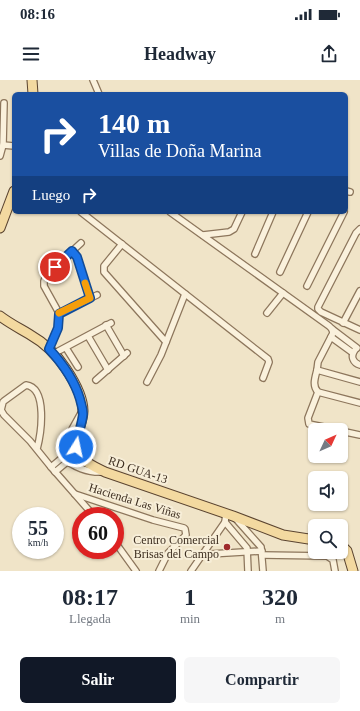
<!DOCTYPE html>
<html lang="es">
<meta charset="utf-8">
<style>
body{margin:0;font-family:Georgia,serif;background:#f6f6f7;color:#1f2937;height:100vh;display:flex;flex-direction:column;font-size:15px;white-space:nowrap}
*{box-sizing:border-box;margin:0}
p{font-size:13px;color:#747a83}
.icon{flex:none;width:22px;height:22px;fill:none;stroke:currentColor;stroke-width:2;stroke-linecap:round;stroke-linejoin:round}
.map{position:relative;height:491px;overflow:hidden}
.drawer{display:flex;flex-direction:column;background:#fff;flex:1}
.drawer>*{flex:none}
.hud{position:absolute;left:12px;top:12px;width:336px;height:122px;border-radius:6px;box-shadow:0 1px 3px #0004;background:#1a4fa0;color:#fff;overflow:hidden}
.needle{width:26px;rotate:46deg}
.fabs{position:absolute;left:308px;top:343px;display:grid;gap:8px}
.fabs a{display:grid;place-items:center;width:40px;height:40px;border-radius:6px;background:#fff;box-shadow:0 1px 3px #0004;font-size:20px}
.speed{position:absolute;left:12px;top:427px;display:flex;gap:8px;font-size:20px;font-weight:700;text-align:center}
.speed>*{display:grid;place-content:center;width:52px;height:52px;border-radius:50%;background:#fff;box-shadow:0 1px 3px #0004;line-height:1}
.speed small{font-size:10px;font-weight:400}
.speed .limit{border:6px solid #d22;background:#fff;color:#111}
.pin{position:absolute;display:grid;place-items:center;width:34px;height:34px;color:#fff;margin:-17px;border:2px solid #fff;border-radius:50%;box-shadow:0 1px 4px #0007}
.me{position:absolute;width:44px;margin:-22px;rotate:10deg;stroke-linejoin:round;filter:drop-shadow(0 0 3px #0008)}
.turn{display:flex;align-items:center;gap:14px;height:84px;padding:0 20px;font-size:18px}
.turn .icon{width:52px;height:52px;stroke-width:2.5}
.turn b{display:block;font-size:28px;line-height:34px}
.then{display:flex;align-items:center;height:38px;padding:0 20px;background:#0003;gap:8px;font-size:15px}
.eta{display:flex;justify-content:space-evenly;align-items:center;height:68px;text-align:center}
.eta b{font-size:24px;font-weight:700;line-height:28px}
.action{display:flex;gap:8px;margin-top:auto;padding:8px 20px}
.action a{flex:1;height:46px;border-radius:6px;background:#111827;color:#fff;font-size:16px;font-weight:700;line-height:46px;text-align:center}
.action a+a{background:#f6f6f7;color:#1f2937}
.status{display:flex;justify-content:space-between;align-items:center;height:28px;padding:0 20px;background:#fff;direction:ltr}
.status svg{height:11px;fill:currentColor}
header{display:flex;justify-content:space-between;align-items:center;height:52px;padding:0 20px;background:#fff;font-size:18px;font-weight:700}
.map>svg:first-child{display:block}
</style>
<div class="status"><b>08:16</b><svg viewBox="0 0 49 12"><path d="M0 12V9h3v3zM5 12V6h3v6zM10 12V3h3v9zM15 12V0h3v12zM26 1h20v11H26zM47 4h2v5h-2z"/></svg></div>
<header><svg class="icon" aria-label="menu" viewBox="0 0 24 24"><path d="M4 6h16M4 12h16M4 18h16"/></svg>Headway<svg class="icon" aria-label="share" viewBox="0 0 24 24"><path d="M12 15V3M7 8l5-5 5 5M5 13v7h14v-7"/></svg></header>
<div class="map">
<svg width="360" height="491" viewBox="0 0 360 491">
<rect width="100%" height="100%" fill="#f0e4c8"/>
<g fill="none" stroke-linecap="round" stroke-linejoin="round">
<!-- minor casing -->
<g stroke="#8d765c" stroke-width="8">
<g id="minor">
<path d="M93 0 99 14"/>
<path d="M3 65 14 66"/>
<path d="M0 76 3 65 4 23"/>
<path d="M346 111 350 112"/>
<path d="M81 132 268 279 269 282 263 298"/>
<path d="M170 132 329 246 332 249 333 253 318 282 317 290 360 302"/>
<path d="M360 149 356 153 318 227V229L321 232 360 250"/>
<path d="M203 155 229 152 234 149 242 132"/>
<path d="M122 164 104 186V192L166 262"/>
<path d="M72 171 77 177 90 218"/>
<path d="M255 174 273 132"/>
<path d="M280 192 308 132"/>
<path d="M307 206 344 132"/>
<path d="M59 233 97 215"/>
<path d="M267 233 283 213"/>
<path d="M343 243 360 211"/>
<path d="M106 245 124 276"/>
<path d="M332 249 357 268"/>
<path d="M88 256 108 290"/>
<path d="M331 257 353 273"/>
<path d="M66 268 78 287"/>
<path d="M49 269 58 248 59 233 44 206V201L46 195 81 163"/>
<path d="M355 270C350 276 353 283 360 285"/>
<path d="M53 274 111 243"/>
<path d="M317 290C315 298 312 306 318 312L360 323"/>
<path d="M96 300 127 273"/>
<path d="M147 302 161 275 185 214"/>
<path d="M318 312 308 338 309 344 338 350"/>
<path d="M341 351 360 355"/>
<path d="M37 369C41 354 48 308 26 305L4 321 3 322 1 330 4 335 30 361 51 387 94 436"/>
<path d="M63 377C72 387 89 393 103 392"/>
<path d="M51 387 63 377 71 351 81 333"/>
<path d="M55 392 67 382"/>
<path d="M75 414 153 440 184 448 185 449 186 455 168 473 159 491"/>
<path d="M236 439 261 467 263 491"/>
<path d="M225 442 247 468 248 491"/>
<path d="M115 462 136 491"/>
<path d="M210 474 262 471"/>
<path d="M262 475 327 476 333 480 335 491"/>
<path d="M191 491 225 442 226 433"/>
</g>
</g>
<!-- primary casing -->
<g stroke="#5b4430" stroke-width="11">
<g id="primary">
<path d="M32 0 33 14"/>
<path d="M0 148 14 111"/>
<path d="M0 236C9 243 19 248 29 254 43 262 57 275 66 289 74 301 83 317 83 331 83 338 80 346 78 352 71 377 86 383 105 392L233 436 283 455 315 460"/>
<path d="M341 465 347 471 353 491"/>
</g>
</g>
<!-- minor -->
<use href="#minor" stroke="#faf1dc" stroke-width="5.5"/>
<!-- primary -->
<use href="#primary" stroke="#f3d9a0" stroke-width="9"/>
</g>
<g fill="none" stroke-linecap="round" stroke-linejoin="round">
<!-- route casing -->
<g stroke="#114b97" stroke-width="10">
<path id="route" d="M55 187 72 171 77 177 90 218 59 234 58 248 49 269C63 284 74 299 80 319 81 324 83 328 83 334 82 345 77 356 76 367"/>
</g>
<!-- route -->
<use href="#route" stroke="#1a73e8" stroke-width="7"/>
<!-- slow -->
<path stroke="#f59e0b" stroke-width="7" d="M59 233 90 218 85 203"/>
</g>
<!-- markers -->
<circle fill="#9e2a2b" stroke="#f7eed8" stroke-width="1.5" cx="227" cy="467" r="4"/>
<g text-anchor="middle" stroke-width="4" stroke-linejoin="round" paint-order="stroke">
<!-- street labels -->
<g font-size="12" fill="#3d2e20" stroke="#f7eed8">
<text transform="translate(138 390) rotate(19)" y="4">RD GUA-13</text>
<text transform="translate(135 421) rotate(17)" y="4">Hacienda Las Viñas</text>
</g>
<!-- poi labels -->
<g font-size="12" fill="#3d2e20" stroke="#f7eed8" text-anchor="end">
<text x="219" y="464">Centro Comercial<tspan x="219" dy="14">Brisas del Campo</tspan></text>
</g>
</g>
</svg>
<div class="fabs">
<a><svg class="needle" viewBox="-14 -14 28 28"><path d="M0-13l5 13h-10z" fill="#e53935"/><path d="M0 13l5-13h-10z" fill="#747a83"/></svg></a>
<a><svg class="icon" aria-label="sound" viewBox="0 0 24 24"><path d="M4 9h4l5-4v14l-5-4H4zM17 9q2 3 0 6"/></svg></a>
<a><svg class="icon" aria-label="search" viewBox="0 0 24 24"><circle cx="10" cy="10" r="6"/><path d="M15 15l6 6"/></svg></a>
</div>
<div class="speed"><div>55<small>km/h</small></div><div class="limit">60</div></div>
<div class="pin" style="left:55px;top:187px;background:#d93025"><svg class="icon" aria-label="arrive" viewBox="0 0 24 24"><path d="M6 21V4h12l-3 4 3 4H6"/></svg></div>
<svg class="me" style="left:76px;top:367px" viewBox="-20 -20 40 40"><circle r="17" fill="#1a73e8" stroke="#fff" stroke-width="3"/><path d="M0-11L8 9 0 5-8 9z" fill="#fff"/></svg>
<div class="hud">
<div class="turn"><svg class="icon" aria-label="right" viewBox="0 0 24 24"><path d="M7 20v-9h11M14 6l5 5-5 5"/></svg><div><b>140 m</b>Villas de Doña Marina</div></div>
<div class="then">Luego<svg class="icon" aria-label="right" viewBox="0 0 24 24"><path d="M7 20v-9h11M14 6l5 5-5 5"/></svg></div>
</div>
</div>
<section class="drawer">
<div class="eta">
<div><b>08:17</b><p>Llegada</p></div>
<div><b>1</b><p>min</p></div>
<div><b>320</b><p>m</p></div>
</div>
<div class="action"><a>Salir</a><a>Compartir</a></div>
</section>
